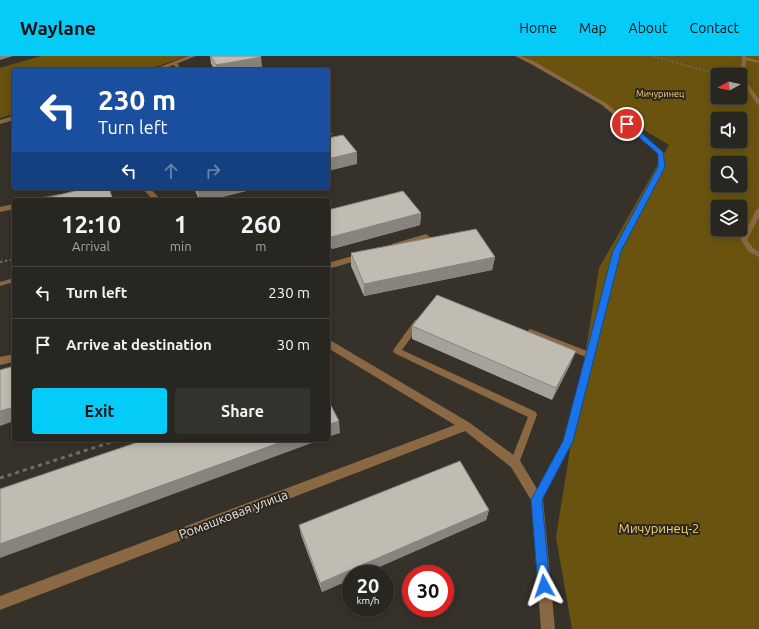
<!DOCTYPE html>
<meta charset="utf-8">
<style>
body{margin:0;font-family:Ubuntu,sans-serif;background:#34322d;color:#f1f3f6;height:100vh;display:flex;flex-direction:column;font-size:15px;white-space:nowrap}
*{box-sizing:border-box;margin:0}
p{font-size:13px;color:#a5a5a5}
.icon{flex:none;width:22px;height:22px;fill:none;stroke:currentColor;stroke-width:2;stroke-linecap:round;stroke-linejoin:round}
.map{position:relative;flex:1;overflow:hidden}
.details{position:absolute;left:12px;top:142px;width:318px;height:244px;display:flex;flex-direction:column;background:#282620;border-radius:4px;box-shadow:0 2px 10px #0003,0 0 0 1px #44433e}
.details>*{flex:none}
.hud{position:absolute;left:12px;top:12px;width:318px;height:122px;border-radius:4px;box-shadow:0 2px 10px #0003,0 0 0 1px #44433e;background:#1a4fa0;color:#fff;overflow:hidden}
.needle{width:26px;rotate:262deg}
.tools{position:absolute;left:711px;top:12px;display:grid;gap:8px}
.tools a{display:grid;place-items:center;width:36px;height:36px;border-radius:4px;background:#282620;box-shadow:0 2px 10px #0003,0 0 0 1px #44433e;font-size:20px}
.speed{position:absolute;left:342px;top:509px;display:flex;gap:8px;font-size:20px;font-weight:700;text-align:center}
.speed>*{display:grid;place-content:center;width:52px;height:52px;border-radius:50%;background:#282620;box-shadow:0 2px 10px #0003,0 0 0 1px #44433e;line-height:1}
.speed small{font-size:10px;font-weight:400}
.speed .limit{border:6px solid #d22;background:#fff;color:#111}
.pin{position:absolute;display:grid;place-items:center;width:34px;height:34px;color:#fff;margin:-17px;border:2px solid #fff;border-radius:50%;box-shadow:0 1px 4px #0007}
.me{position:absolute;width:44px;margin:-22px;rotate:355deg;stroke-linejoin:round;filter:drop-shadow(0 0 3px #0008)}
.turn{display:flex;align-items:center;gap:14px;height:84px;padding:0 20px;font-size:18px}
.turn .icon{width:52px;height:52px;stroke-width:2.5}
.turn b{display:block;font-size:28px;line-height:34px}
.lanes{display:flex;align-items:center;height:38px;padding:0 20px;background:#0003;justify-content:center;gap:20px;direction:ltr}
.lanes .off{opacity:.35}
.eta{display:flex;justify-content:space-evenly;align-items:center;height:68px;text-align:center}
.eta b{font-size:24px;font-weight:700;line-height:28px}
.action{display:flex;gap:8px;margin-top:auto;padding:8px 20px}
.action a{flex:1;height:46px;border-radius:4px;background:#05cbf9;color:#111;font-size:16px;font-weight:700;line-height:46px;text-align:center}
.action a+a{background:#34322d;color:#f1f3f6}
ul{padding:0;list-style:none}
li{display:flex;align-items:center;gap:12px;height:52px;padding:0 20px;border-top:1px solid #44433e}
li div{flex:1}
li b{display:block;font-size:15px}
li em{font-style:normal}
header{display:flex;align-items:center;gap:24px;box-sizing:border-box;height:56px;padding:0 20px;background:#05cbf9;color:#111}
header strong{font-size:19px}
nav{display:flex;gap:22px;margin-inline-start:auto;font-size:14px}
.map>svg:first-child{display:block}
</style>
<header>
<strong>Waylane</strong>
<nav><a>Home</a><a>Map</a><a>About</a><a>Contact</a></nav>
</header>
<div class="map">
<svg width="759" height="573" viewBox="0 0 759 573">
<rect width="100%" height="100%" fill="#36322a"/>
<!-- green -->
<g fill="#69530f" fill-rule="evenodd">
<path d="M41 0H187L147 14H14V58L0 62V12Z"/>
<path d="M515 0H759V573H572L556 481 599 212 669 89 525 3ZM718 19H740V41H718ZM718 63H740V85H718ZM718 107H740V129H718ZM718 151H740V173H718Z"/>
</g>
<g fill="none" stroke-linecap="round" stroke-linejoin="round">
<!-- path-far2 -->
<path stroke="#706c65" stroke-width="1.5" stroke-dasharray="2 2" stroke-linecap="butt" d="M653 0 719 19"/>
<!-- path-far1 -->
<path stroke="#706c65" stroke-width="2" stroke-dasharray="2.5 2.5" stroke-linecap="butt" d="M0 206 14 203"/>
<!-- path -->
<path stroke="#706c65" stroke-width="3" stroke-dasharray="4 4" stroke-linecap="butt" d="M0 422 118 384"/>
<!-- lane -->
<g fill="#8b6844" fill-rule="evenodd">
<path d="M515 0H521L535 6 606 47 664 97V111L620 195 594 299 595 300 593 302 573 385 540 446 537 447 534 446 532 443 564 384 586 301 527 278 526 276 530 273 533 274 587 295 614 195 658 111V97L602 49 531 8Z"/>
<path d="M742 0H746V1L759 5V7L746 4 745 24 759 43V49L757 48 741 24Z"/>
<path d="M173 6H177L181 14H177L173 7Z"/>
<path d="M759 152V161L747 184 753 192 759 196V201L749 196 741 184 756 154Z"/>
<path d="M14 222V226L0 230V226Z"/>
<path d="M418 263 422 266 402 294 536 356 537 359 518 410 515 411 512 410 510 407 528 361 394 297 393 295 394 293 415 264Z"/>
</g>
<!-- street -->
<g fill="#8b6844" fill-rule="evenodd">
<path d="M188 0H196L161 14H152Z"/>
<path d="M14 60V64L0 68V64Z"/>
<path d="M328 76 332 77 333 78 328 80Z"/>
<path d="M142 132H150L161 144H153Z"/>
<path d="M59 138 63 140 62 142 52 144H37L38 142Z"/>
<path d="M14 148V153L0 156V151Z"/>
<path d="M426 178 430 181 429 183 395 193 391 190 392 188Z"/>
<path d="M363 197 366 198 367 200 366 202 328 213V207Z"/>
<path d="M328 283 470 367 519 403 543 443 555 573H541L531 444 511 411 465 375 0 554V540L455 369 328 292Z"/>
<path d="M14 298V306L0 309V301Z"/>
</g>
</g>
<!-- wall -->
<g fill="#a5a299">
<path d="M210 0H260L262 12 251 14H215L211 8Z"/>
<path d="M194 132H258L210 144H199Z"/>
<path d="M328 154 421 157 420 169 332 193 328 186Z"/>
<path d="M351 197 495 201 492 214 364 240 351 210Z"/>
<path d="M412 270 571 307 552 344 412 283Z"/>
<path d="M489 454 486 464 322 536 301 479 299 469Z"/>
</g>
<!-- shaded-wall -->
<g fill="#86847d">
<path d="M0 0H13L0 4Z"/>
<path d="M261 1 262 12 251 14H217L216 9Z"/>
<path d="M357 96V108L328 115V103Z"/>
<path d="M207 132H258L210 144H200L197 134Z"/>
<path d="M421 157 420 169 332 193 331 181Z"/>
<path d="M495 201 492 214 364 240V228Z"/>
<path d="M576 295 571 307 552 344 556 332Z"/>
<path d="M14 351V365L0 370V355Z"/>
<path d="M339 365 340 377 328 381V369Z"/>
<path d="M287 384H320L0 502V488Z"/>
<path d="M489 454 486 464 363 518H351V523L322 536 320 527Z"/>
</g>
<!-- building -->
<g fill="#c0bcb2" stroke="#86847d">
<path d="M211 0H260L261 1 216 9Z"/>
<path d="M343 79 357 96 328 103V82Z"/>
<path d="M87 132H109L113 144H47L46 142Z"/>
<path d="M196 132H207L197 134Z"/>
<path d="M403 135 421 157 331 181 328 176V154Z"/>
<path d="M476 173 495 201 364 228 351 197Z"/>
<path d="M437 239 576 295 556 332 412 270Z"/>
<path d="M14 310V351L0 355V314Z"/>
<path d="M328 344 339 365 328 369Z"/>
<path d="M144 384H287L0 488V433Z"/>
<path d="M460 405 489 454 320 527 299 469Z"/>
</g>
<!-- route -->
<path fill="#1a73e8" stroke="#114b97" d="M625 66H629L663 96 665 111 621 195 573 385 542 444 550 530 548 534 544 536 540 534 538 530 531 444 563 385 613 195 658 111V98L625 69Z"/>
<g text-anchor="middle" stroke-width="4" stroke-linejoin="round" paint-order="stroke">
<!-- far-park labels -->
<g font-size="9" fill="#f5d273" stroke="#2c2820">
<text x="660" y="41">Мичуринец</text>
</g>
<!-- near-street labels -->
<g font-size="13" fill="#e8e6e1" stroke="#2c2820">
<text transform="translate(233 458) rotate(-21)" y="5">Ромашковая улица</text>
</g>
<!-- near-park labels -->
<g font-size="13" fill="#f5d273" stroke="#2c2820">
<text x="659" y="477">Мичуринец-2</text>
</g>
</g>
</svg>
<div class="tools">
<a><svg class="needle" viewBox="-14 -14 28 28"><path d="M0-13l5 13h-10z" fill="#e53935"/><path d="M0 13l5-13h-10z" fill="#a5a5a5"/></svg></a>
<a><svg class="icon" aria-label="sound" viewBox="0 0 24 24"><path d="M4 9h4l5-4v14l-5-4H4zM17 9q2 3 0 6"/></svg></a>
<a><svg class="icon" aria-label="search" viewBox="0 0 24 24"><circle cx="10" cy="10" r="6"/><path d="M15 15l6 6"/></svg></a>
<a><svg class="icon" aria-label="layers" viewBox="0 0 24 24"><path d="M12 4l9 5-9 5-9-5zM3 14l9 5 9-5"/></svg></a>
</div>
<div class="speed"><div>20<small>km/h</small></div><div class="limit">30</div></div>
<div class="pin" style="left:627px;top:68px;background:#d93025"><svg class="icon" aria-label="arrive" viewBox="0 0 24 24"><path d="M6 21V4h12l-3 4 3 4H6"/></svg></div>
<svg class="me" style="left:544px;top:530px" viewBox="-20 -20 40 40"><path d="M0-17L14 15 0 8-14 15z" fill="#1a73e8" stroke="#fff" stroke-width="4"/></svg>
<div class="hud">
<div class="turn"><svg class="icon" aria-label="left" viewBox="0 0 24 24"><path d="M17 20v-9H6M10 6l-5 5 5 5"/></svg><div><b>230 m</b>Turn left</div></div>
<div class="lanes"><svg class="icon" aria-label="left" viewBox="0 0 24 24"><path d="M17 20v-9H6M10 6l-5 5 5 5"/></svg><svg class="icon off" aria-label="ahead" viewBox="0 0 24 24"><path d="M12 20V5M6 11l6-6 6 6"/></svg><svg class="icon off" aria-label="right" viewBox="0 0 24 24"><path d="M7 20v-9h11M14 6l5 5-5 5"/></svg></div>
</div>
<section class="details">
<div class="eta">
<div><b>12:10</b><p>Arrival</p></div>
<div><b>1</b><p>min</p></div>
<div><b>260</b><p>m</p></div>
</div>
<ul>
<li><svg class="icon" aria-label="left" viewBox="0 0 24 24"><path d="M17 20v-9H6M10 6l-5 5 5 5"/></svg><div><b>Turn left</b></div><em>230 m</em></li>
<li><svg class="icon" aria-label="arrive" viewBox="0 0 24 24"><path d="M6 21V4h12l-3 4 3 4H6"/></svg><div><b>Arrive at destination</b></div><em>30 m</em></li>
</ul>
<div class="action"><a>Exit</a><a>Share</a></div>
</section>
</div>
